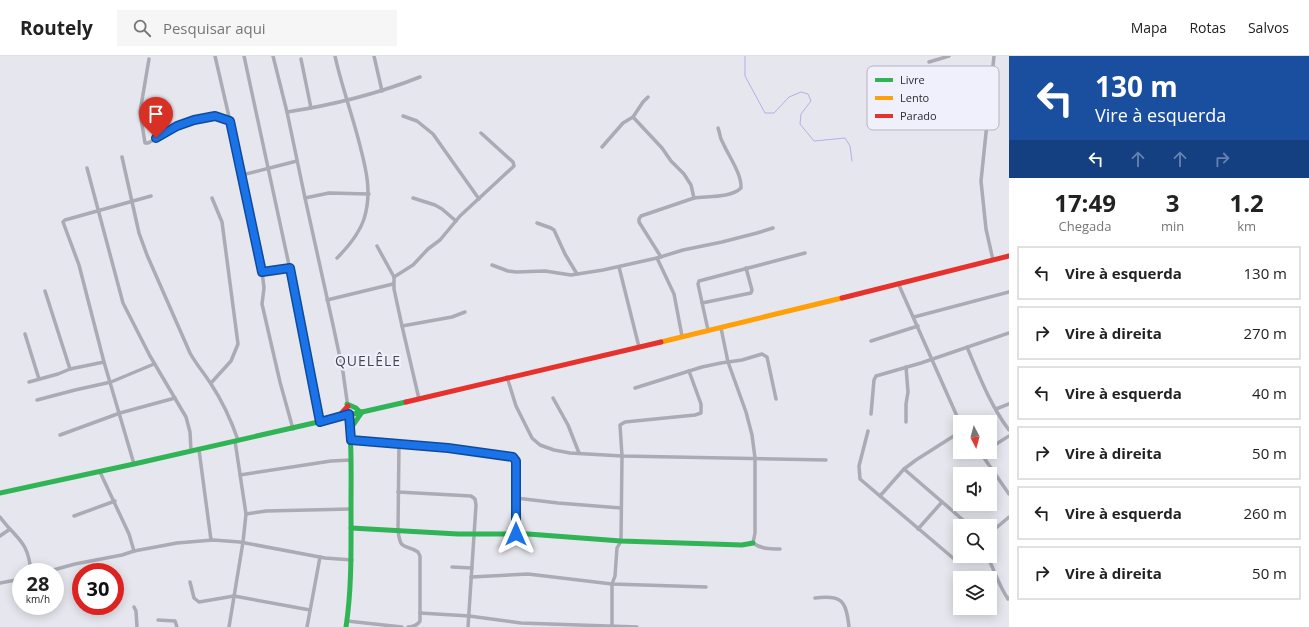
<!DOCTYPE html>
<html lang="pt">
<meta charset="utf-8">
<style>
body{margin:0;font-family:"Open Sans",sans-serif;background:#f6f6f6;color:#222;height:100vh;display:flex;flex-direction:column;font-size:15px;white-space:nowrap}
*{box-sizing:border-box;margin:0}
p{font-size:13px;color:#767676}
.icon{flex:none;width:22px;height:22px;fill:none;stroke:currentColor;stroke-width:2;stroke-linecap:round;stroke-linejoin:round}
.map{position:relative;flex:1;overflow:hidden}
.drawer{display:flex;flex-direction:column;background:#fff;width:300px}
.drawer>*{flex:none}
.hud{background:#1a4fa0;color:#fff;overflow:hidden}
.needle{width:26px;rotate:174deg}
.controls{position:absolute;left:953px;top:359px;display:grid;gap:8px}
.controls a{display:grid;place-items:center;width:44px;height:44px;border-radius:0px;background:#fff;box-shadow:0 2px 10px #0003;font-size:20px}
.speed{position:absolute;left:12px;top:507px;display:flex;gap:8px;font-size:20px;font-weight:700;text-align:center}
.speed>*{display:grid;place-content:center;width:52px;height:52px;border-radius:50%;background:#fff;box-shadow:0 2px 10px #0003;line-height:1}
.speed small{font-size:10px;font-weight:400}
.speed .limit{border:6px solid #d22;background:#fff;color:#111}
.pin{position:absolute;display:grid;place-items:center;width:34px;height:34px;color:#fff;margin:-41px -17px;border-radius:50% 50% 50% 0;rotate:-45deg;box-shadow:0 0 4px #0007}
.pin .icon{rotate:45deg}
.me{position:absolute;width:44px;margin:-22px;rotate:0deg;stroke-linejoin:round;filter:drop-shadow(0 0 3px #0008)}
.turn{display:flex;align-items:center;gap:14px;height:84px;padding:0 20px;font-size:18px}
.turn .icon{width:52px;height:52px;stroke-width:2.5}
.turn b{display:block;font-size:28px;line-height:34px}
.lanes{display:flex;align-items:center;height:38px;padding:0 20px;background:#0003;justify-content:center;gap:20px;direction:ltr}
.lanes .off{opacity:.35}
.eta{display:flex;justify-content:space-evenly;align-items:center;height:68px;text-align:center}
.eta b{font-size:24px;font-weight:700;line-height:28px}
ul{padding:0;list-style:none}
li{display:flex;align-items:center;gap:12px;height:54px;margin:0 8px 6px;padding:0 12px;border:2px solid #e0e0e0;border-radius:0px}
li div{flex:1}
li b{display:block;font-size:15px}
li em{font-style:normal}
header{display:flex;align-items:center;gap:24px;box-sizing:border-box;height:56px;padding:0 20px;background:#fff;border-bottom:1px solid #e0e0e0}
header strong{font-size:19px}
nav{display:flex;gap:22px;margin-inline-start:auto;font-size:14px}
.search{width:280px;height:36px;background:#f6f6f6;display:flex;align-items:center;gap:10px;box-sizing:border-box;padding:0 14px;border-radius:0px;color:#767676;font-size:15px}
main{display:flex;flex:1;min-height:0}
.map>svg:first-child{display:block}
</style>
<header>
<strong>Routely</strong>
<div class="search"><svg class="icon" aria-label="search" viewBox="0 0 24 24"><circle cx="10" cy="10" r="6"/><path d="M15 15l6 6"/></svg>Pesquisar aqui</div>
<nav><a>Mapa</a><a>Rotas</a><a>Salvos</a></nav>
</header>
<main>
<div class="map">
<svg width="1009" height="571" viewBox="0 0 1009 571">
<rect width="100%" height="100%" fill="#e6e6ee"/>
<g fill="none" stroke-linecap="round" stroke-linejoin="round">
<!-- stream -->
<path stroke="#b5afe5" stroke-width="1" d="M745 0V20L765 57H774L789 41 801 36 808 38 811 45 801 58 800 68 814 85 845 82 850 90 852 105"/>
<!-- street -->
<g stroke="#abaab5" stroke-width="3.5">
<path d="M215 0 230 65 262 215 264 232 262 248 280 326 293 373"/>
<path d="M244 0 292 223 314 339 320 366"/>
<path d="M273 0 287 56 305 142 333 269 343 316 349 359"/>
<path d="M335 0C341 28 351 55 358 82 365 109 373 135 364 163 359 178 348 191 337 202"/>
<path d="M374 0 382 35"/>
<path d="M149 3 140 56 145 87H148L187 66 215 60 230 65"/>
<path d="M301 3 311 52"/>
<path d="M929 6 949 0"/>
<path d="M648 41 643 46 633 61 662 92 671 105 684 118 691 129 694 142 641 160 639 163V166L661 201"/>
<path d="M287 56C333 49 377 38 420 21"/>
<path d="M403 60 417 65 433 78 479 143"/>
<path d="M602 91 623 67 633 61"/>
<path d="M122 101 139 177 147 199 190 297C196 308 204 317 211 328 223 346 231 364 238 384"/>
<path d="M87 112 123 247 150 300 186 361 190 376 191 395"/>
<path d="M242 119 297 105"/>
<path d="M305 142 329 137 369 138"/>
<path d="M413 142 435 149 442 153 456 165"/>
<path d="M694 142C707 140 731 142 741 132 742 118 728 99 723 87 720 83 720 77 718 72"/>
<path d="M537 167 551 172 554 174 565 198 577 218"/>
<path d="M377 190 394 221"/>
<path d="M657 202 674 238 682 280"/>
<path d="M993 204 986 173 981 125 994 0"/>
<path d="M492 209 508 215 516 216 545 215 571 219 603 214 657 202 683 194 722 186 757 177 773 172"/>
<path d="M619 211 639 291"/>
<path d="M262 215 290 212"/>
<path d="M898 227 960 367"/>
<path d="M45 235 70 313"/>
<path d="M327 244 393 228"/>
<path d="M702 247 751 237 752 234 746 212"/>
<path d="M914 261 1009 236"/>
<path d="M402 270 452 261 465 256"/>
<path d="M721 272 728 306 746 356 752 379 755 402V477L753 487C761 493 770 493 780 493"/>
<path d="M708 274 698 228 699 225 805 197"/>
<path d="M25 278 39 323"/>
<path d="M871 285 918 270"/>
<path d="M967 291C979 319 990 349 1009 374"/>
<path d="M906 311 908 336 906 348V366"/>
<path d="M507 321 516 350 532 382 540 389 554 394 570 397 622 400 826 404"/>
<path d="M29 326 58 318 70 313 104 306"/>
<path d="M211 327 231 305 238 288 222 166 212 142"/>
<path d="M635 332 702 311 721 307 742 304 762 298 767 301 776 343"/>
<path d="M553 342 568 369 579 397"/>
<path d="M419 343 402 270 394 233V221L413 209 428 193 440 184 460 160 514 110 513 106 481 77"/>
<path d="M37 344 75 334 111 326 154 308"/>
<path d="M996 353 1009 348"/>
<path d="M871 358 874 324 876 320 921 307 1009 277"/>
<path d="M868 375 859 410 860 423 953 502 957 503 963 500"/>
<path d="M60 379 120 357 175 342"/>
<path d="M351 384 448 392 513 401 516 405V478"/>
<path d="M399 387 398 475C401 496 404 487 418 496L420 500V565C417 570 413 571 408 571"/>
<path d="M990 392 1009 380"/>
<path d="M199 394 211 484"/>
<path d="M980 396 1009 438"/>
<path d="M134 408 104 306 79 209 63 166 65 164 151 140"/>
<path d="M904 413 970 470"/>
<path d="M100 416 129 478 134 495"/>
<path d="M240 419 331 405 351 404"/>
<path d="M398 436 471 440 475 443 476 449 468 571"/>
<path d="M880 440 904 413 916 404 960 376"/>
<path d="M516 442 558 447 621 452"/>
<path d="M246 458 266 455 351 453"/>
<path d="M74 460 115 445"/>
<path d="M0 461C17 484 28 484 31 516"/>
<path d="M918 473 942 446"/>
<path d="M990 477 1009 461"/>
<path d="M0 480 10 473"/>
<path d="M987 500C995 515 998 528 1008 543L1009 542"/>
<path d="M452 511 472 512"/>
<path d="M46 516 75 508 122 499 134 495 177 487 213 484 240 486 325 502 352 504"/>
<path d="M471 521 528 518 612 528 706 531"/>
<path d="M190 526 194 542 199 546 234 540 310 554"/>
<path d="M0 527 21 523"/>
<path d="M815 542C842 539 846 544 849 571"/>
<path d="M134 551 136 555 137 571"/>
<path d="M420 557 469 560 521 567 637 571"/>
<path d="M158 564 175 565 177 571"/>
<path d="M347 565 402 571"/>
<path d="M229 571 243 486 246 458 235 385"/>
<path d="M307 571 320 501"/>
<path d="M612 571V528L615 520 617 492 621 485 622 400 620 369 625 366 695 359 701 357V348L689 315"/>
</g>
<!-- fast -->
<g stroke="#30b455" stroke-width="5">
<path d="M347 348 356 352 360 356"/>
<path d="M351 372 362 356"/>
<path d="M0 437 134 408 406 346"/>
<path d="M351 472 458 478H528L621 485 742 489 753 487"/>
<path d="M346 571C352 531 351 491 351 451 351 420 352 390 349 359"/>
</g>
<!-- slow -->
<path stroke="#ff9f0a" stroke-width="5" d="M661 286 842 242"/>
<!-- jam -->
<g stroke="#e5322d" stroke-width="5">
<path d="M842 242 1009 200"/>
<path d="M406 346 661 286"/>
<path d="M338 361 348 350"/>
</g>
</g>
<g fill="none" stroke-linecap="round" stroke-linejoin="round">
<!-- route casing -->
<g stroke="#114b97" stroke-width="10">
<path id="route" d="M156 82 177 70 194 64 215 60 230 65 262 216 290 212 320 366 349 358 351 384 448 392 513 401 516 405V478"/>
</g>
<!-- route -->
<use href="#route" stroke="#1a73e8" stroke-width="7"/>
</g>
<g text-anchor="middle" stroke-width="4" stroke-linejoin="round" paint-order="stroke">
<!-- neighbourhood labels -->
<g font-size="14" letter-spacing="1" fill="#464653" stroke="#f0effc">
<text x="368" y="310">QUELÊLE</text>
</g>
</g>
<!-- legend -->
<rect x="867" y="10" width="132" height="64" rx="6" fill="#f0effc" stroke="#b5b4be" stroke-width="1"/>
<rect x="875" y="22" width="18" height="4" fill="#30b455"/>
<rect x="875" y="40" width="18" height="4" fill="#ff9f0a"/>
<rect x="875" y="58" width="18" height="4" fill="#e5322d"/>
<g font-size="11" fill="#2a292f">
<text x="900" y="28">Livre</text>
<text x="900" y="46">Lento</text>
<text x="900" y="64">Parado</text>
</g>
</svg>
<div class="controls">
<a><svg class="needle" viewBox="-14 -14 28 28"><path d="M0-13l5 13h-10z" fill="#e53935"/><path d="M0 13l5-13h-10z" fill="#767676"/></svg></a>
<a><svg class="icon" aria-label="sound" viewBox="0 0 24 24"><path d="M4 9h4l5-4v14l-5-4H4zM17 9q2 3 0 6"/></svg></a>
<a><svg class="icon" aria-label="search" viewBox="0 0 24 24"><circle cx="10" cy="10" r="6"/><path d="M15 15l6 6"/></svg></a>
<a><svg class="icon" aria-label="layers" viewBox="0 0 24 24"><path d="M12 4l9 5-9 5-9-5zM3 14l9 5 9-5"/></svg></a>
</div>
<div class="speed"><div>28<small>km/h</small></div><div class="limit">30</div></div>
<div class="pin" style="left:156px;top:82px;background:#d93025"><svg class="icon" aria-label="arrive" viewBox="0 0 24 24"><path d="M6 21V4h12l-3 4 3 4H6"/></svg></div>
<svg class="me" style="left:516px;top:478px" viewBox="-20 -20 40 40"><path d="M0-17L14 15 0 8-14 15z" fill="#1a73e8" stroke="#fff" stroke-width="4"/></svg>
</div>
<section class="drawer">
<div class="hud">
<div class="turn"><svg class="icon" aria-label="left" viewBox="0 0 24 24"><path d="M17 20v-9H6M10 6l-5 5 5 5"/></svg><div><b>130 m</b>Vire à esquerda</div></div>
<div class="lanes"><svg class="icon" aria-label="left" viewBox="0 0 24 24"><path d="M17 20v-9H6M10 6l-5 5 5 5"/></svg><svg class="icon off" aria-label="ahead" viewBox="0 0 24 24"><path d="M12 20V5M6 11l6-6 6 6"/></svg><svg class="icon off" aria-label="ahead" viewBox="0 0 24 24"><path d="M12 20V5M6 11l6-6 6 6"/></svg><svg class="icon off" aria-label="right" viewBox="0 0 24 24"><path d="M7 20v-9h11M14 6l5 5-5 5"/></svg></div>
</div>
<div class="eta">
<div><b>17:49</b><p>Chegada</p></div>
<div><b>3</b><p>min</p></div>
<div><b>1.2</b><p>km</p></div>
</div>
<ul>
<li><svg class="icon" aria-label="left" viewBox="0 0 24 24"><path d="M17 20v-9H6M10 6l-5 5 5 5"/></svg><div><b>Vire à esquerda</b></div><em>130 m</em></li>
<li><svg class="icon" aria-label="right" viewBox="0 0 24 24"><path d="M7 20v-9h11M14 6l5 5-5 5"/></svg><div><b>Vire à direita</b></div><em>270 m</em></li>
<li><svg class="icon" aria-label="left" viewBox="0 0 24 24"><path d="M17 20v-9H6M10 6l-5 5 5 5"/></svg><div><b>Vire à esquerda</b></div><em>40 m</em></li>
<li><svg class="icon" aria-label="right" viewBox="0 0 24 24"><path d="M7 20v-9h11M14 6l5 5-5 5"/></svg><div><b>Vire à direita</b></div><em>50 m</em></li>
<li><svg class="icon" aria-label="left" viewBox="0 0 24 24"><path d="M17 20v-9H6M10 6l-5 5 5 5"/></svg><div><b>Vire à esquerda</b></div><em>260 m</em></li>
<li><svg class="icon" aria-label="right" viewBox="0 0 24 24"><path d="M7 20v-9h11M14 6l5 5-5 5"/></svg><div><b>Vire à direita</b></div><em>50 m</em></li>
</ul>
</section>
</main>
